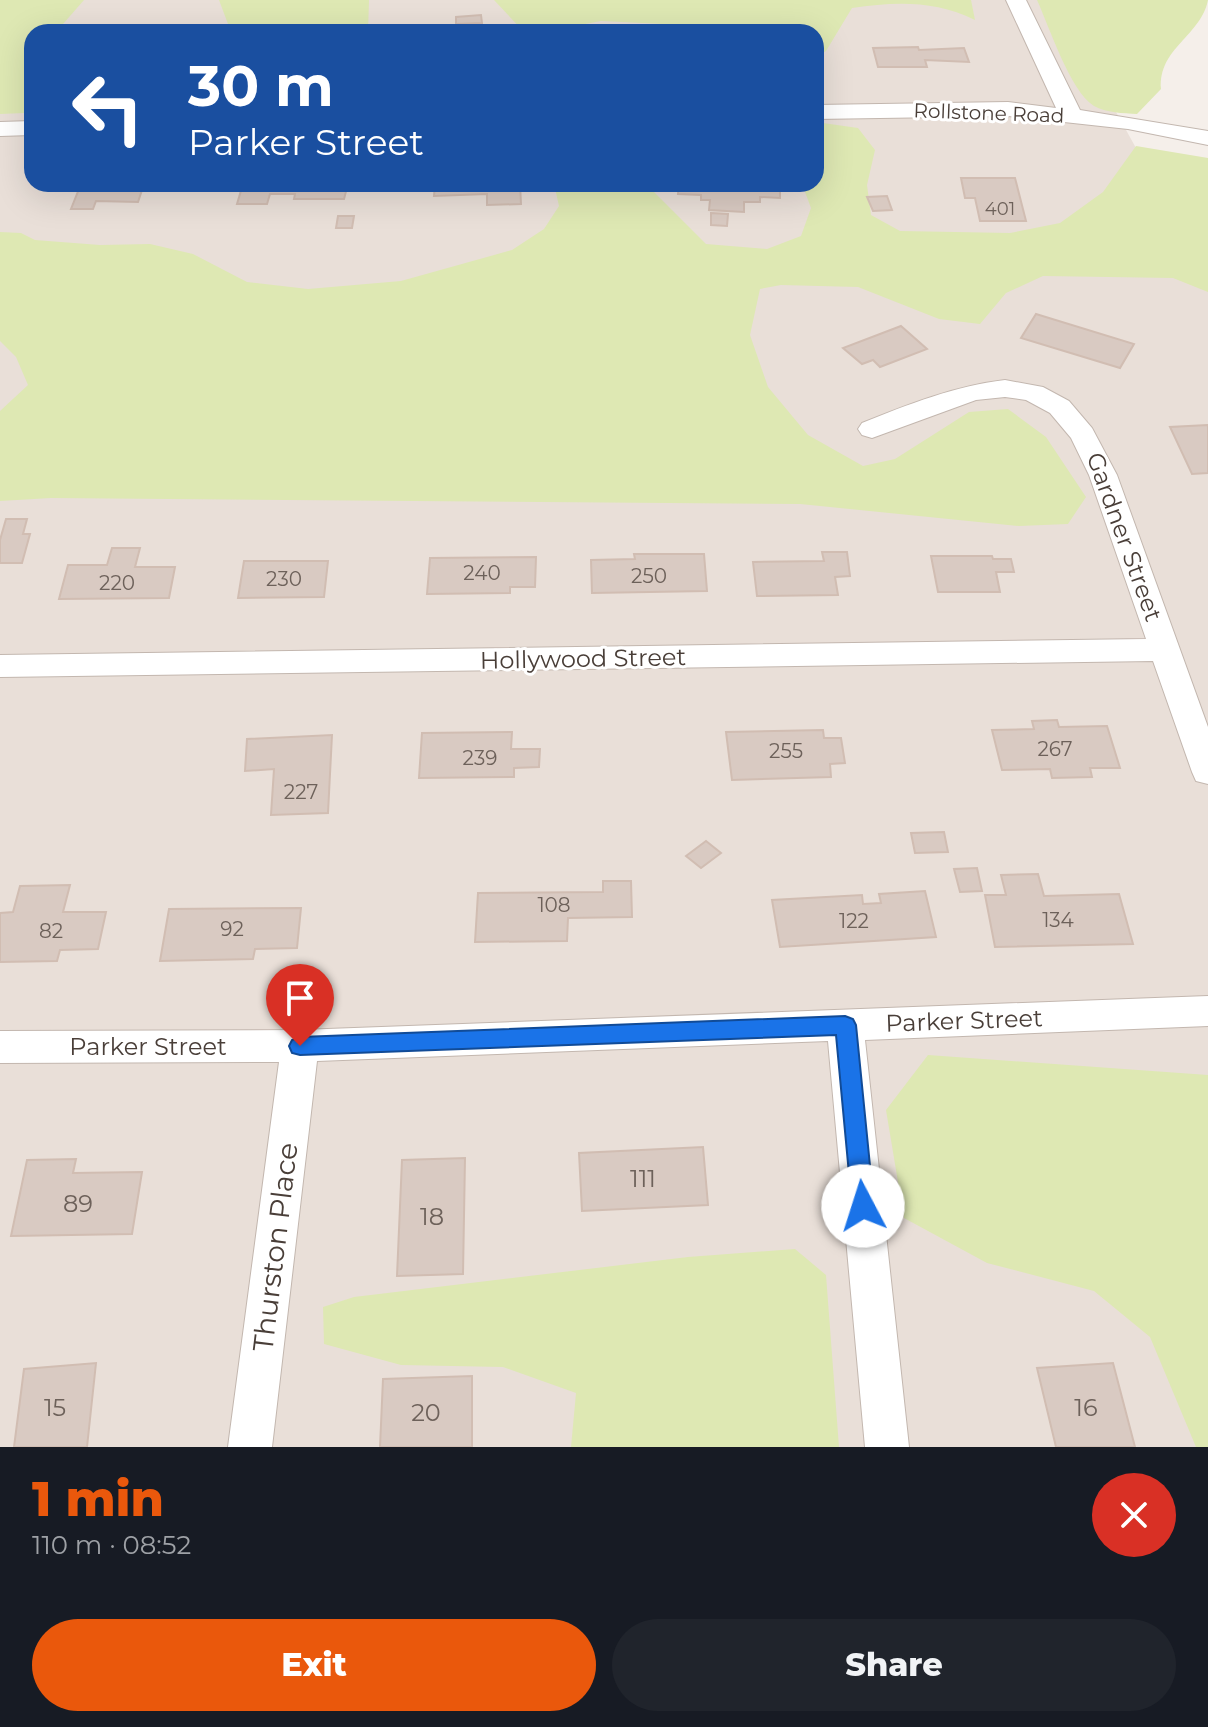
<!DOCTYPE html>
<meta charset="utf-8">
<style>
body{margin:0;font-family:Montserrat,sans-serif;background:#20242c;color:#f1f3f6;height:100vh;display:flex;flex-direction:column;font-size:30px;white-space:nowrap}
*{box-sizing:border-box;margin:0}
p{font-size:26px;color:#9ea1a6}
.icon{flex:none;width:44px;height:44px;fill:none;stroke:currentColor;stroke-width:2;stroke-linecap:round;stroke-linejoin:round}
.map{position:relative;height:1447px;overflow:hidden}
.drawer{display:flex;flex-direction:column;background:#171b24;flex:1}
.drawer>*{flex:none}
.banner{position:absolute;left:24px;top:24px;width:800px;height:168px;border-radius:24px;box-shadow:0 8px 32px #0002;background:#1a4fa0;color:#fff;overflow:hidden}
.pin{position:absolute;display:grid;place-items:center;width:68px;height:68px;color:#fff;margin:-82px -34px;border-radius:50% 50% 50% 0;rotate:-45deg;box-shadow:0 0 8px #0007}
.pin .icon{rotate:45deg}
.me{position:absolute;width:88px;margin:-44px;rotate:355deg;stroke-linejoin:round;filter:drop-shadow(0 0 6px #0008)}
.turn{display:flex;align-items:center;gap:28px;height:168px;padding:0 32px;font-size:36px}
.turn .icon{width:104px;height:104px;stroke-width:2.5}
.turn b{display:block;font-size:56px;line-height:68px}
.round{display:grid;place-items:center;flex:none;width:84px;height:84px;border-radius:42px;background:#20242c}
.overview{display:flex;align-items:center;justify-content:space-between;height:136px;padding:0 32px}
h1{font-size:48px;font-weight:800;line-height:60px;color:#ea580c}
.action{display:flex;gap:16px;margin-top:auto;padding:16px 32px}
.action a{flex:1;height:92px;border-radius:48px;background:#ea580c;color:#fff;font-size:32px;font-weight:800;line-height:92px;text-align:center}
.action a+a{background:#20242c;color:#f1f3f6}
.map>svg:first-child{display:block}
</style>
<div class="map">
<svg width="1208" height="1447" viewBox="0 0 1208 1447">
<rect width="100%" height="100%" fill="#f5efea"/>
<!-- residential -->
<path fill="#e9dfd8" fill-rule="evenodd" d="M0 0H1054L1208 278V1447H0ZM32 32H816V184H32Z"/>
<!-- green -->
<g fill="#dee8b3">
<path d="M0 0H84L56 32H32V106L25 113 0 114Z"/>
<path d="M219 0H369L368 32H231Z"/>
<path d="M494 0H971L975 20C934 0 895 2 852 8L826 51 816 57V32H712L704 26 601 21 580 25V32H524Z"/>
<path d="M1037 0H1208C1201 36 1158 48 1161 89L1137 114C1123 113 1106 113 1094 106 1070 91 1049 26 1037 0Z"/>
<path d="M823 123 858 128 875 150 867 185 871 215 900 231 1010 233 1060 223 1103 192 1136 146 1208 158V292L1173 278 1043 276 1006 293 980 324 939 319 858 287 781 285 760 289 750 335 768 387 808 435 863 466 895 459 969 412 1008 409 1046 437 1086 497 1068 524 1019 526 800 504 51 498 0 501V411L28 385 16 357 0 341V232L21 233 35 240 100 245 150 244 193 254 247 282 308 289 401 281 512 250 544 229 559 206 554 184H646L706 244 767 249 801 236 811 208 802 184H816V125Z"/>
<path d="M928 1055 1208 1075V1447H1196L1150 1337 1094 1291 987 1263 904 1218 886 1110Z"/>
<path d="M795 1249 826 1275 839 1447H571L576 1393 503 1367 401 1365 324 1344 323 1307 354 1297 688 1257Z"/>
</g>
<!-- building -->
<g fill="#d9cac2" stroke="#d1bdb2" stroke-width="2">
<path d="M481 15 482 23 456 24V17Z"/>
<path d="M918 47 919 50 964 48 969 62 925 60 927 67H878L873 48Z"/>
<path d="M961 178H1015L1026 221H980L975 198H965Z"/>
<path d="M81 184H144L138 202 96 201 93 209H71Z"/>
<path d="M243 184H348L344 199H294L295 194H270L267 204H237Z"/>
<path d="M435 184H520L521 204 487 205V194L434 196Z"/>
<path d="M679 184H780V198L760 197V202H744V212L709 210 710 200H701V195L678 194Z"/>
<path d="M887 196 892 210 873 211 867 197Z"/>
<path d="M711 213 728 214 727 226 711 225Z"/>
<path d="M338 216H354L352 228H336Z"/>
<path d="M1036 314 1134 344 1120 368 1021 338Z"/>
<path d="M901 326 927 349 880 367 873 360 862 364 843 348Z"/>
<path d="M1208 425V473L1192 474 1170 427Z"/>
<path d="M6 519H27L23 534H30L22 563H0V540Z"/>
<path d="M112 548H140L135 567H175L169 598 59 599 68 565H107Z"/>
<path d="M822 552H847L850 576 835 577 838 595 757 596 753 562 824 561Z"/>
<path d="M634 554H704L707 591 592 593 591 560 635 559Z"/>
<path d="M931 556H992L993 559H1011L1014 572H996L1000 592H938Z"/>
<path d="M536 557 535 587H510V593L427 594 430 558Z"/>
<path d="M244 561H328L324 597 238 598Z"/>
<path d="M1057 720 1059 727 1107 726 1120 768H1090L1092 777 1052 778 1050 769 1002 770 992 730 1034 729 1032 721Z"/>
<path d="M823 730 824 738H841L845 763 830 764 831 777 732 780 726 732Z"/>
<path d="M512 732 511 749H540L539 767 514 768V777L419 778 422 733Z"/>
<path d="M332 735 328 813 271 815 274 769 245 771 247 739Z"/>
<path d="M944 832 948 852 915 853 911 833Z"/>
<path d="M706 841 721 853 701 868 686 856Z"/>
<path d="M977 868 982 891 960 892 954 869Z"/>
<path d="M1038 874 1044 896 1119 894 1133 944 995 947 985 895H1006L1001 875Z"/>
<path d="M603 881H631L632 917 568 918 567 941 475 942 478 893 603 892Z"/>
<path d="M70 885 63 912H106L98 949 60 950 57 961 0 962V913L13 912 20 886Z"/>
<path d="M925 891 936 937 780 947 772 900 862 895 863 904 881 903 879 894Z"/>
<path d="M301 908 297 948 255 949 253 959 160 961 169 909Z"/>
<path d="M703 1147 708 1205 582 1211 579 1153Z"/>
<path d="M465 1158 463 1274 397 1276 402 1160Z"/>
<path d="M76 1159 73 1173 142 1172 132 1234 11 1236 27 1160Z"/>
<path d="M96 1363 87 1447H14L24 1369Z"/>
<path d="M1113 1363 1135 1447H1056L1037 1368Z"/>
<path d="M472 1376V1447H380L383 1379Z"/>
</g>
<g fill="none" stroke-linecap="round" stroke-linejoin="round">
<!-- minor casing -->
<g stroke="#c3b7af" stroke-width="2">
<g id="minor">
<path d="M1006 0H1026L1080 110 1208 131V145L1128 129 1008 116 816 119V105L1008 102 1056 108Z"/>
<path d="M32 121V135L0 136V122Z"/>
<path d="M1005 380 1043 387 1069 401 1092 428 1117 475 1208 727V784L1196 781 1192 772 1153 661 0 677V655L1146 639 1089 475 1071 438 1050 413 1026 400 1005 397 976 400 872 438 862 435 858 429 862 423C909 404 955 386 1005 380Z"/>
<path d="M1208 996V1026L865 1040 909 1447H865L828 1041 317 1061 272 1447H228L279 1062 0 1063V1031L300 1030Z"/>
</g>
</g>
<!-- minor -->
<use href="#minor" fill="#fff" fill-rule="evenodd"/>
</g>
<!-- route -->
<path fill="#1a73e8" stroke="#114b97" stroke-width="2" d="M845 1016 853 1019 856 1025 874 1206 871 1214 863 1217 855 1214 852 1206 836 1035 300 1055 292 1053 289 1046 292 1040 300 1037Z"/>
<g text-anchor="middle" stroke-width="6" stroke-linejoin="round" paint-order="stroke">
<!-- far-number labels -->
<g font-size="18" fill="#6d615a">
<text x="1000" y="215">401</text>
</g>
<!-- far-street labels -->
<g font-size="20" fill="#493e38" stroke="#fff">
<text transform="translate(989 113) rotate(2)" y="7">Rollstone Road</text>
</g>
<!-- number labels -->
<g font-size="20" fill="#6d615a">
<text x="482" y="580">240</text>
<text x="649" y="583">250</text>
<text x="284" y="586">230</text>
<text x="117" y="590">220</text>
<text x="1055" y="756">267</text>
<text x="786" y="758">255</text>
<text x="480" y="765">239</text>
<text x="301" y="799">227</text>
<text x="554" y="912">108</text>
<text x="1058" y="927">134</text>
<text x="854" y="928">122</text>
<text x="232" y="936">92</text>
<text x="51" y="938">82</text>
</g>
<!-- street labels -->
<g font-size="24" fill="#493e38" stroke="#fff">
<text transform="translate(1124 537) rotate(70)" y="8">Gardner Street</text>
<text transform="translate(583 659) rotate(-1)" y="8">Hollywood Street</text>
<text transform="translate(964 1021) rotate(-2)" y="8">Parker Street</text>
<text x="148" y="1055">Parker Street</text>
</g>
<!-- near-number labels -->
<g font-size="24" fill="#6d615a">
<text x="643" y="1187">111</text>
<text x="78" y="1212">89</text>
<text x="432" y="1225">18</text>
<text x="55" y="1416">15</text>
<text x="1086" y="1416">16</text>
<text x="426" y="1421">20</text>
</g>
<!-- near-street labels -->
<g font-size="28" fill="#493e38" stroke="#fff">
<text transform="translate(275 1247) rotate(-83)" y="10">Thurston Place</text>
</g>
</g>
</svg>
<div class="pin" style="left:300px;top:1046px;background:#d93025"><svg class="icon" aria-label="arrive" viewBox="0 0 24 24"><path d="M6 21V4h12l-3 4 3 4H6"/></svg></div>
<svg class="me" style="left:863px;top:1206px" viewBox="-20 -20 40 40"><circle r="19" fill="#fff"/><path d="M0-13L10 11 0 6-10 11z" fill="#1a73e8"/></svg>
<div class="banner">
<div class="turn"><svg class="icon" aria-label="left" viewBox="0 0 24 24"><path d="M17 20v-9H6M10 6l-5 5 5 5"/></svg><div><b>30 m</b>Parker Street</div></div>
</div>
</div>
<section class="drawer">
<div class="overview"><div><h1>1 min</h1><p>110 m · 08:52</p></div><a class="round" style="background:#d93025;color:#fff"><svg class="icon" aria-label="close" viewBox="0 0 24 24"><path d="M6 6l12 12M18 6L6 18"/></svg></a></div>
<div class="action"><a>Exit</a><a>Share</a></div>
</section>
